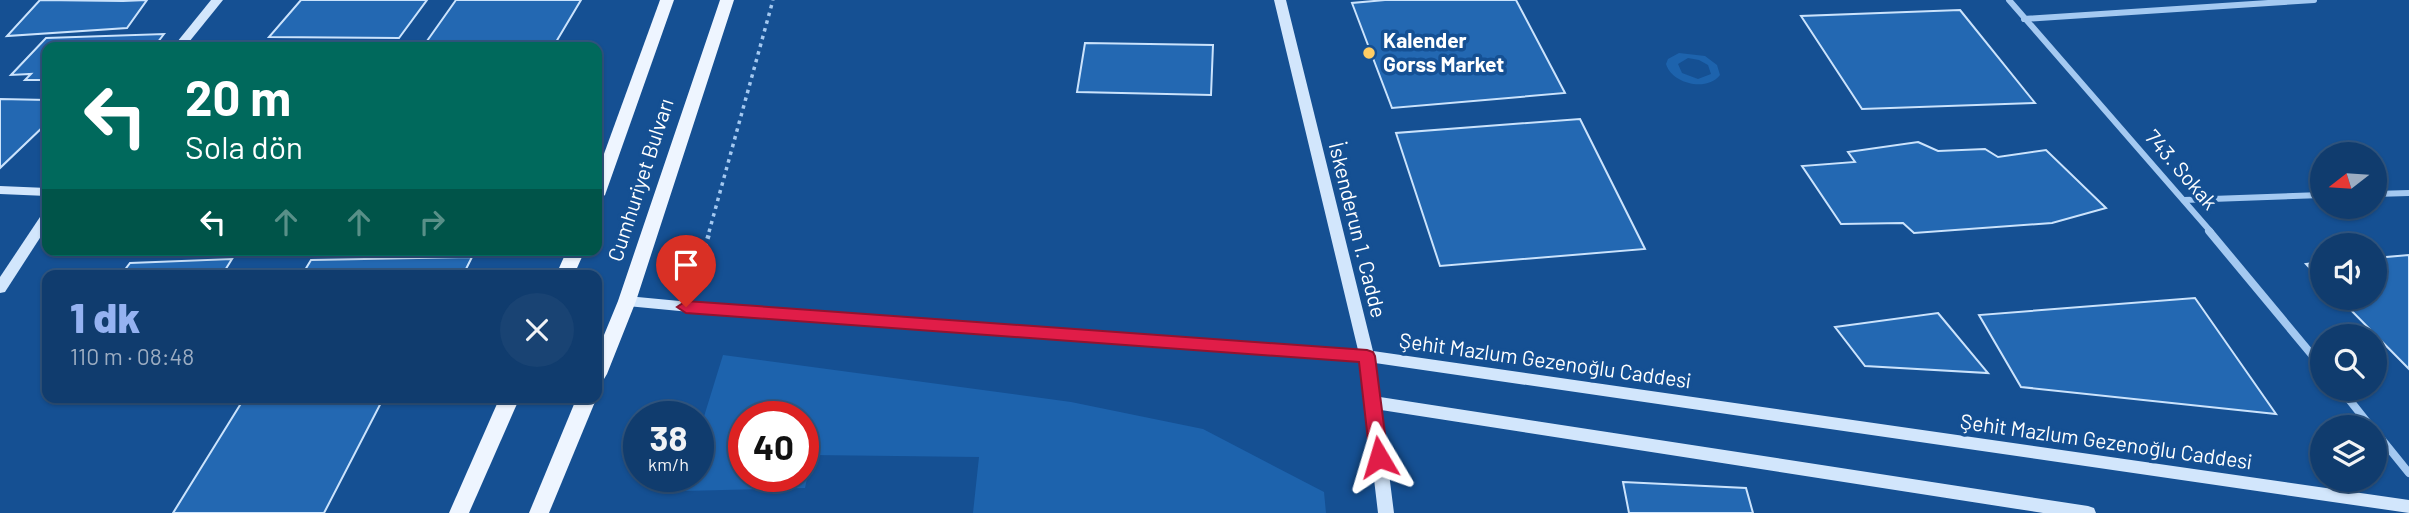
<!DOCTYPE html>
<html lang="tr">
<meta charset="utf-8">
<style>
body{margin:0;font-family:Barlow,sans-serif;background:#194373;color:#f1f3f6;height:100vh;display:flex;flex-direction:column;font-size:26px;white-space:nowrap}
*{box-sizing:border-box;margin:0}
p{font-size:23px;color:#9cadc2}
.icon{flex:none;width:38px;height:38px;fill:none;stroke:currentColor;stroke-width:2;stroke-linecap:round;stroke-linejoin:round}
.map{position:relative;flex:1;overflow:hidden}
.panel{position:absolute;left:42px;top:270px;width:560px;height:133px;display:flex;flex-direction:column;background:#103c6e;border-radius:14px;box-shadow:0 2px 5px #0004,0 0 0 2px #305681}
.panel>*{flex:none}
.banner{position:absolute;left:42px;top:42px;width:560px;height:214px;border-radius:14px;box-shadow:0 2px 5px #0004,0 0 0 2px #305681;background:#00695c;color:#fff;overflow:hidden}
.needle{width:46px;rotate:253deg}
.fabs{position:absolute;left:2310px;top:142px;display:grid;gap:14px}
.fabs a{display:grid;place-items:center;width:77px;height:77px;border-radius:50%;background:#103c6e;box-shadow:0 2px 5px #0004,0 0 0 2px #305681;font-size:35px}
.speed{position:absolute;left:623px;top:401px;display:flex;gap:14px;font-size:35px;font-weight:700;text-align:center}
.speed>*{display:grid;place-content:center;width:91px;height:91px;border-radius:50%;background:#103c6e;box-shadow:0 2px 5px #0004,0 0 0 2px #305681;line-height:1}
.speed small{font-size:18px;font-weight:400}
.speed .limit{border:10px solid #d22;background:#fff;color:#111}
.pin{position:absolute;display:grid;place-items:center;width:60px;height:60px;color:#fff;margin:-72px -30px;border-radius:50% 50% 50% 0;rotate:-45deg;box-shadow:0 0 7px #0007}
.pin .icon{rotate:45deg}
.me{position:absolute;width:77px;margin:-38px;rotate:353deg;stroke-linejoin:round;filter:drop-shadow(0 0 5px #0008)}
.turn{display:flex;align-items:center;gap:24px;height:147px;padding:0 28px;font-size:32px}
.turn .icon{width:91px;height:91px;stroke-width:2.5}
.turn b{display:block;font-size:49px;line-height:60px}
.lanes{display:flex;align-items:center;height:66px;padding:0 28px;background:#0003;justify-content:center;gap:35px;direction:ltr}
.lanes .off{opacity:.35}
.round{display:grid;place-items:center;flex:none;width:74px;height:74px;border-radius:37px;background:#194373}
.headline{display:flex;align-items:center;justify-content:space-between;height:119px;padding:0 28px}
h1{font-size:42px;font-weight:800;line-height:52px;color:#95b2f1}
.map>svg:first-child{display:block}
</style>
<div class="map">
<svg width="2409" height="513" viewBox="0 0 2409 513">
<rect width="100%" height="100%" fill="#155093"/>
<!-- green -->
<g fill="#1d63ad" fill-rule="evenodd">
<path d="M1679 53 1705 56 1717 65 1720 75C1707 92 1672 84 1666 64L1668 59ZM1688 58 1699 60 1708 65 1711 74 1698 79 1682 73 1678 64Z"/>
<path d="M723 355 1071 402 1203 429 1324 492 1326 513H973L979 457 812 455 805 488 682 491 686 476H698V436ZM744 416H803V476H744Z"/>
</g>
<!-- building -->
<g fill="#2368b2" stroke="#cbe3fc" stroke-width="2">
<path d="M40 0 123 1 147 0 127 28 7 36Z"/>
<path d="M301 0H427L399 38 269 37Z"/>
<path d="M456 0H581L556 42 427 41Z"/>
<path d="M1385 0H1516L1565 93 1392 108 1352 3Z"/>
<path d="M1960 10 2035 103 1862 109 1801 16Z"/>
<path d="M164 34 154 47H47V80H25L31 74 11 75 46 38Z"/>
<path d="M1085 43 1213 45 1211 95 1077 92Z"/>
<path d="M279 44 390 45 276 47Z"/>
<path d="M0 99 47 100V123L0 168Z"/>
<path d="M1580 119 1645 249 1440 266 1396 133Z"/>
<path d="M1918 142 1938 151 1985 149 1998 157 2046 150 2106 208 2052 223 1914 233 1903 223 1841 224 1802 166 1855 162 1848 152Z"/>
<path d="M2409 255V369L2339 298H2375V258Z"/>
<path d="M472 257 463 275H302L311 260Z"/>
<path d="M232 259 222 275H121L130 263Z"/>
<path d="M2322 262V281L2306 264Z"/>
<path d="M2195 298 2276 414 2021 387 1979 315Z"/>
<path d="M1938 313 1988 373 1865 366 1835 327Z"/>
<path d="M245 397H384L324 513H173Z"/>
<path d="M1623 482 1746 488 1753 513H1629Z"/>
</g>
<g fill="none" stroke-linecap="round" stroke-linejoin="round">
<!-- path-far1 -->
<path stroke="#a4c9f1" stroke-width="3.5" stroke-dasharray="3.5 4.5" stroke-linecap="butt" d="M709 232 773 0"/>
<!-- path -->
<path stroke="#a4c9f1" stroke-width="4.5" stroke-dasharray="3.5 5" stroke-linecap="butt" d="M694 279 710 231"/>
<!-- street-far1 -->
<g stroke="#a4c9f1" stroke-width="6">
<path d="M2009 0 2211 232"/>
<path d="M2024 19 2314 0"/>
<path d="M2375 194 2409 193"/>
<path d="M2184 200 2322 195"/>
</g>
<!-- street -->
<g stroke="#a4c9f1" stroke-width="8">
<path d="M2209 231 2322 367"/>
<path d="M2340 388 2371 427"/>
<path d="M2375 431 2409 473"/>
</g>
<!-- secondary -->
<g fill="#d2e6fc" fill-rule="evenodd">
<path d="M211 0H223L185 47H173Z"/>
<path d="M1274 0H1286L1373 351 2409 500V513L1375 363 1380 397 2088 506 2094 508 2096 513H2043L1381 410 1394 513H1378L1360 361 732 316 627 306 622 305 620 301 622 297 627 296 732 306 1358 350Z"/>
<path d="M0 186 47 188V196L0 194Z"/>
<path d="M47 212V227L5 292 0 293V277L42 214Z"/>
</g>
<!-- primary -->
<g fill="#eef5ff" fill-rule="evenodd">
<path d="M660 0H674L605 195 597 201V173Z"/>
<path d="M720 0H734L636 301 607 374 604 379 597 381V352L618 301Z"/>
<path d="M567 250H585L574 275H556Z"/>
<path d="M500 397H520L469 513H449Z"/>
<path d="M577 397H597L549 513H529Z"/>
</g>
</g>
<!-- route -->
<path fill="#e11d48" stroke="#92132f" stroke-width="2" d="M686 301 1367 350 1373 352 1375 356 1388 457 1385 463 1379 465 1372 463 1370 457 1359 362 686 313 677 307Z"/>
<!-- markers -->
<circle fill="#ffcd64" stroke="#155093" stroke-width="2.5" cx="1369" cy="53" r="7"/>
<g text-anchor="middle" stroke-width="7" stroke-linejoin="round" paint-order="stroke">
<!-- poi labels -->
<g font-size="21" font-weight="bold" fill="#fff" stroke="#155093" text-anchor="start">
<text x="1383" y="48">Kalender<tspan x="1383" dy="24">Gorss Market</tspan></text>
</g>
<!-- street labels -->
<g font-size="21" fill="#fff" stroke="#155093">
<text transform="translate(2181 170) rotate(49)" y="7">743. Sokak</text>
<text transform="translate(641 180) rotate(-72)" y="7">Cumhuriyet Bulvarı</text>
<text transform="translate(1357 230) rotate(76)" y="7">İskenderun 1. Cadde</text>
<text transform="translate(1545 361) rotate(8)" y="7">Şehit Mazlum Gezenoğlu Caddesi</text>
<text transform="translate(2106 442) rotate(8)" y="7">Şehit Mazlum Gezenoğlu Caddesi</text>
</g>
</g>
</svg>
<div class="fabs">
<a><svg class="needle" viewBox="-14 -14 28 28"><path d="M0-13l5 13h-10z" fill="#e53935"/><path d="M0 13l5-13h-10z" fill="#9cadc2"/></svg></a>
<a><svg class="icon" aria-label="sound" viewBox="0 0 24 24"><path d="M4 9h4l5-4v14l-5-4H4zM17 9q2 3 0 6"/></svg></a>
<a><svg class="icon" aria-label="search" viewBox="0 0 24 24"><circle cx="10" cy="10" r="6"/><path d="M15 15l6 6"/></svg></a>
<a><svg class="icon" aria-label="layers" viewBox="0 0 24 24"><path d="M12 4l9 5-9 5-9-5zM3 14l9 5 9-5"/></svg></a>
</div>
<div class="speed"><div>38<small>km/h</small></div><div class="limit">40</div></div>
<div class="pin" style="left:686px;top:307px;background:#d93025"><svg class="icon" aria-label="arrive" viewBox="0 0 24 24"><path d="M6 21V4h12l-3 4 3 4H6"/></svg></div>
<svg class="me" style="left:1379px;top:457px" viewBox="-20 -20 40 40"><path d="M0-17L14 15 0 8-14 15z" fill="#e11d48" stroke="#fff" stroke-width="4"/></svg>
<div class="banner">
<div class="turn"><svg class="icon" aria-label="left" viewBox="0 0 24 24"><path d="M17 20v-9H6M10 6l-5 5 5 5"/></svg><div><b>20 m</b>Sola dön</div></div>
<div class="lanes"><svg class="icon" aria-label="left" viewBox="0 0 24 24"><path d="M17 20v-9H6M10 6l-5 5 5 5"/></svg><svg class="icon off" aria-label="ahead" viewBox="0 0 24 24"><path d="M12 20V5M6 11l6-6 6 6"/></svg><svg class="icon off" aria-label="ahead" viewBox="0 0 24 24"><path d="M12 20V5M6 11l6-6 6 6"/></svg><svg class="icon off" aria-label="right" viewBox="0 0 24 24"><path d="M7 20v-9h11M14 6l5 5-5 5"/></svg></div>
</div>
<section class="panel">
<div class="headline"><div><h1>1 dk</h1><p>110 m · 08:48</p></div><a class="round"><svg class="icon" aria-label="close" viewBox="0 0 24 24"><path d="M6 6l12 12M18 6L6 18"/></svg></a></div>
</section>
</div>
